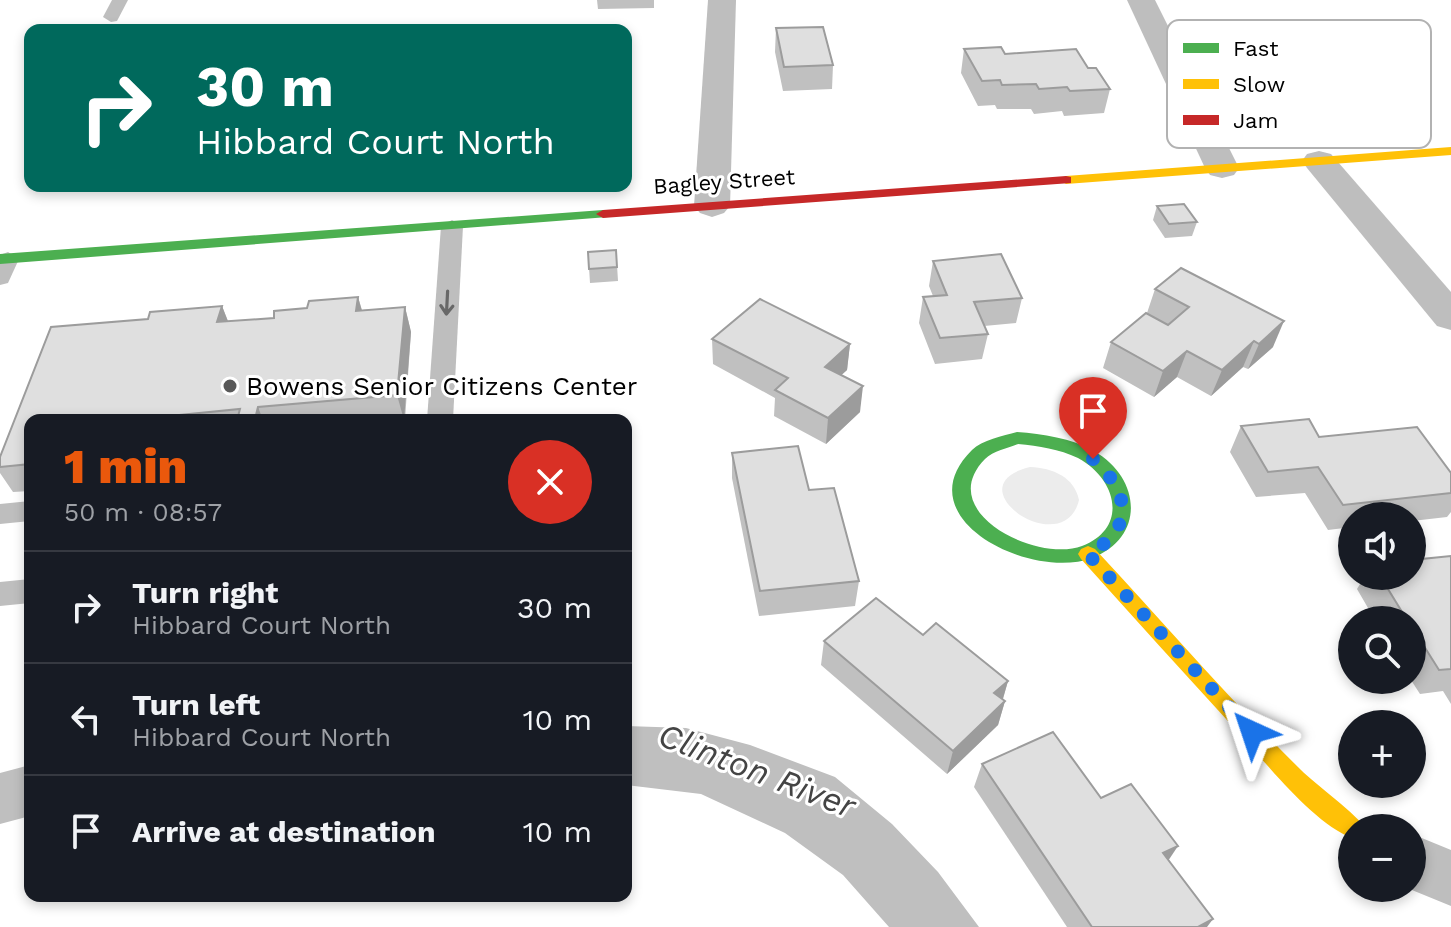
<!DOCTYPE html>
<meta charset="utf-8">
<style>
body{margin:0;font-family:"Work Sans",sans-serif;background:#242831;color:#f1f3f6;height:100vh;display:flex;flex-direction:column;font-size:30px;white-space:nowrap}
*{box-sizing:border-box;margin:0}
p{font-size:26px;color:#9ea1a6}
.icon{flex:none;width:44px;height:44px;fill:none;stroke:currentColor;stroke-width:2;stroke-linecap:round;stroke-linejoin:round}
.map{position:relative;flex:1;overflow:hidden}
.side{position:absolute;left:24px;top:414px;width:608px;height:488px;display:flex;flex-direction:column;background:#171b24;border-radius:16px;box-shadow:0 4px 12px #0003}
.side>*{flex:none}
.guide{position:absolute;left:24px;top:24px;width:608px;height:168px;border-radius:16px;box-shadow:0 4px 12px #0003;background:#00695c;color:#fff;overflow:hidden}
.buttons{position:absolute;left:1338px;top:502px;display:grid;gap:16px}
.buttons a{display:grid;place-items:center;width:88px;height:88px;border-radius:50%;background:#171b24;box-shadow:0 4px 12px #0003;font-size:40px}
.pin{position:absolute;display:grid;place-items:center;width:68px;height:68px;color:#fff;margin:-82px -34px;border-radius:50% 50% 50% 0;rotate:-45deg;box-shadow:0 0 8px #0007}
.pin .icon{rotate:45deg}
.me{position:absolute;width:88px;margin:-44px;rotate:318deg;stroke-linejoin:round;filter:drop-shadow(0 0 6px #0008)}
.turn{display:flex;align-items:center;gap:28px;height:168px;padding:0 40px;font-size:36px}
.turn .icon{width:104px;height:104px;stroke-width:2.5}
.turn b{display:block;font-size:56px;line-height:68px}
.round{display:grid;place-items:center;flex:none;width:84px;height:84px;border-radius:42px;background:#242831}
.headline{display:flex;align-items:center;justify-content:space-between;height:136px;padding:0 40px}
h1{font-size:48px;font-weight:800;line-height:60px;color:#ea580c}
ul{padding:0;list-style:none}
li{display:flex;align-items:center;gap:24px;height:112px;padding:0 40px;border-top:2px solid #363941}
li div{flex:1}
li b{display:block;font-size:30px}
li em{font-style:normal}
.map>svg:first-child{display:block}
</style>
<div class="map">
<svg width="1451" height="927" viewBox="0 0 1451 927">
<rect width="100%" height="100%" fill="#fff"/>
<!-- green -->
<path fill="#ececec" d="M1030 467C1053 468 1074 477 1079 500 1064 563 951 486 1030 467Z"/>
<!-- water -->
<g fill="#bfbfbf">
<path d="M626 726 686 728 750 745 835 777 892 824 938 872 979 927H889L843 875 785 833 701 794 626 785Z"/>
<path d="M30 765V816L0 824V773Z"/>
</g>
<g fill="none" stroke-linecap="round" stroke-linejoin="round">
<!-- lane -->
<g fill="#bebebe" fill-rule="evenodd">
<path d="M112 0H128L117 21 111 22 103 17Z"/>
<path d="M452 220 463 226 453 420H427L441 226Z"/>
<path d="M8 252 19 259 8 283 0 285V255Z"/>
<path d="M30 501V521L0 524V504Z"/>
<path d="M30 579V603L0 606V582Z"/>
</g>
<!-- street -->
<g fill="#bebebe" fill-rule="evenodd">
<path d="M708 0H736L730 206 724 213 712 217 700 213 694 206Z"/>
<path d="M1127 0H1155L1239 168 1234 175 1222 178 1210 175 1205 168Z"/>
<path d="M1319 151 1331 154 1451 292V330L1437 326 1307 168 1302 161 1307 154Z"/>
<path d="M1412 834 1451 850V906L1407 888H1412Z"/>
</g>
<!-- fast -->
<g fill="#4caf50" fill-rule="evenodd">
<path d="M603 210 610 214 608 217 0 264V254Z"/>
<path d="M1017 432C1043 434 1071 438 1094 451 1141 478 1146 537 1092 558 1031 581 903 518 972 450 982 440 1003 436 1017 432ZM1018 444C1039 446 1059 449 1078 458 1117 479 1129 528 1082 546 1037 563 933 512 985 459 993 451 1008 448 1018 444Z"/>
</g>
<!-- slow -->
<g fill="#ffc107" fill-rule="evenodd">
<path d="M1451 147V155L1066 184 1059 180 1066 176Z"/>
<path d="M1088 546 1095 549C1163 622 1230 700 1301 770 1314 783 1360 817 1365 828H1352V838C1313 823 1266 763 1237 731 1185 674 1133 617 1081 559L1078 554 1081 549Z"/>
</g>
<!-- jam -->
<path fill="#c62828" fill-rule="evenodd" d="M1066 176 1071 177V183L603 218 596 214 603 210Z"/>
</g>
<!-- wall -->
<g fill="#c0c0c0">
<path d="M597 0H654V8L598 9Z"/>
<path d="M776 28 833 65 832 89 783 91 775 52Z"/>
<path d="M964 49 1005 54 1088 68 1110 89 1104 113 1064 116 1062 111 1034 114 1031 109H997L995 105 978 106 961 73Z"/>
<path d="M1157 206 1197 222 1192 236 1165 238 1153 220Z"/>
<path d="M616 250 618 281 590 283 588 252Z"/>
<path d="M933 261 1022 298 1016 323 984 326 988 334 982 359 935 364 919 323 923 297 933 296 929 286Z"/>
<path d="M1155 289 1273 347 1248 369 1243 367 1211 396 1177 377 1154 397 1103 368 1111 342 1147 313Z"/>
<path d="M358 297 362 310 405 307 411 332 405 420H30V491L13 492 0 473V457L51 327 148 319 150 312 222 306 228 321 274 318V311L307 308 309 301Z"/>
<path d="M712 339 850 344 847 370 841 375 860 412 826 444 774 416 775 398 713 364Z"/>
<path d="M1241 426 1319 437 1451 473V512L1447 517 1412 521V516H1352V527L1328 530 1305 493 1256 497 1230 452Z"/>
<path d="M732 453 809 490 859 581 855 606 759 616 732 478Z"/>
<path d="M1451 556V704L1443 691 1420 694 1411 680 1412 620H1375L1357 589 1365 576H1412Z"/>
<path d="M923 635 1008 681 1003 699 1005 701 998 725 947 774 821 665 824 641Z"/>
<path d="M982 764 1101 798 1169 860 1207 927H1067L974 787Z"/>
</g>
<!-- shaded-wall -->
<g fill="#9c9c9c">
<path d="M358 297 365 322 356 311Z"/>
<path d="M222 306 232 332 217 322Z"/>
<path d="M405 307 411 332 404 420 397 395Z"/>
<path d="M1284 321 1273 347 1248 369 1259 344Z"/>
<path d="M1254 341 1243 367 1211 396 1222 370Z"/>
<path d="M850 344 847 370 823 392 825 367Z"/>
<path d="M1187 351 1177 377 1154 397 1163 371Z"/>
<path d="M863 386 860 412 826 444 828 418Z"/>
<path d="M258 407 263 420 255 419Z"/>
<path d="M1008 681 1001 705 994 693Z"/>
<path d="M1005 701 998 725 947 774 953 751Z"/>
<path d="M1178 846 1164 867 1163 853Z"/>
<path d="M1213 919 1207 927H1198Z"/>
</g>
<!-- building -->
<g fill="#dfdfdf" stroke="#9c9c9c" stroke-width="2">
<path d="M823 27 833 65 784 67 776 28Z"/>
<path d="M1001 47 1005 54 1076 49 1088 68H1096L1110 89 1070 91 1067 87 1039 89 1036 84 1002 85 1000 80 982 81 964 49Z"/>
<path d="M1184 204 1197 222 1169 224 1157 206Z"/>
<path d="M616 250 617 267 589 269 588 252Z"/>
<path d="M1001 254 1022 298 974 302 988 334 940 338 923 297 947 295 933 261Z"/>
<path d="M1181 268 1284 321 1259 344 1254 341 1222 370 1187 351 1163 371 1111 342 1146 313 1168 325 1189 307 1155 289Z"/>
<path d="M358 297 356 311 405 307 397 395 258 407 255 419 247 420H237L240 409 170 416 169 420H30V464L0 467V457L51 327 148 319 150 312 222 306 217 322 274 318V311L307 308 309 301Z"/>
<path d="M760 299 850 344 825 367 863 386 828 418 775 390 788 378 712 339Z"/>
<path d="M1309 419 1319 437 1417 427 1451 473V493L1343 505 1318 467 1268 472 1241 426Z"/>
<path d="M798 446 809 490 834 488 859 581 760 591 732 453Z"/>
<path d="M1451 556V669L1439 670 1412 627V620H1407L1380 576H1412V560Z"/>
<path d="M876 598 923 635 936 623 1008 681 994 693 1005 701 953 751 824 641Z"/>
<path d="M1053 732 1101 798 1131 784 1178 846 1163 853 1213 919 1198 927H1092L982 764Z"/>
</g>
<!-- one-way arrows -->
<defs><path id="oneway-shaft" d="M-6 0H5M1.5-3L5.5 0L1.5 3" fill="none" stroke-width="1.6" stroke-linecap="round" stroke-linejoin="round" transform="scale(2)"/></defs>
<use stroke="#686868" href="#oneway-shaft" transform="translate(447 303) rotate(93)"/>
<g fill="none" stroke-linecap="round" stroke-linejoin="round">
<!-- route -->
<path stroke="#1a73e8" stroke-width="14" stroke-dasharray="0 25.2" d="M1093 459C1130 492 1136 529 1088 554L1252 732"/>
</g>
<!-- markers -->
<circle fill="#595959" stroke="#fff" stroke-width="3" cx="230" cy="386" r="8"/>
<g text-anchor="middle" stroke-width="6" stroke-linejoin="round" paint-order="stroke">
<!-- far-street labels -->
<g font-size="22" fill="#000" stroke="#fff">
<text transform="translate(724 181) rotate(-4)" y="8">Bagley Street</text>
</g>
<!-- poi labels -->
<g font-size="26" fill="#000" stroke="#fff" text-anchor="start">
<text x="246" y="395">Bowens Senior Citizens Center</text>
</g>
<!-- near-water labels -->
<g font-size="34" font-style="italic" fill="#444" stroke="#fff">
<text transform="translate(757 770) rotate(21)" y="12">Clinton River</text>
</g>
</g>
<!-- legend -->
<rect x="1167" y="20" width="264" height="128" rx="12" fill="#fff" stroke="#b2b2b2" stroke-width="2"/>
<rect x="1183" y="43" width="36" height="10" fill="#4caf50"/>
<rect x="1183" y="79" width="36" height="10" fill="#ffc107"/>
<rect x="1183" y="115" width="36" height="10" fill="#c62828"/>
<g font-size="22" fill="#000">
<text x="1233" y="56">Fast</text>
<text x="1233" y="92">Slow</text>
<text x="1233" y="128">Jam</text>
</g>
</svg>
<div class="buttons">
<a><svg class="icon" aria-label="sound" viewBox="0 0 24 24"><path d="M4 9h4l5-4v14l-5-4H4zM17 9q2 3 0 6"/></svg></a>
<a><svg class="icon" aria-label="search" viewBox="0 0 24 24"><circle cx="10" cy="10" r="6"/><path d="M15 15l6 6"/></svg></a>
<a>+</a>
<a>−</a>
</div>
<div class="pin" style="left:1093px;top:459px;background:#d93025"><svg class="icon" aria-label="arrive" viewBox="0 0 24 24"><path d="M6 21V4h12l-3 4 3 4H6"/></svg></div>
<svg class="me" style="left:1252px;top:732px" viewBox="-20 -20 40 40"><path d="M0-17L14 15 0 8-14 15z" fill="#1a73e8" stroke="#fff" stroke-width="4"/></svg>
<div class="guide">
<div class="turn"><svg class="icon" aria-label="right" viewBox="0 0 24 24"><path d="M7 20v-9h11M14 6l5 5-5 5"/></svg><div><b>30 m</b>Hibbard Court North</div></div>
</div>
<section class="side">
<div class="headline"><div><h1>1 min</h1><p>50 m · 08:57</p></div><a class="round" style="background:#d93025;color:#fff"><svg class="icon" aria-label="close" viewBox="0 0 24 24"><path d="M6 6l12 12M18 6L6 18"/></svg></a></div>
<ul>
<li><svg class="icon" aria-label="right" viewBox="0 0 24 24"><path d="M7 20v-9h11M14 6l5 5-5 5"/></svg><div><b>Turn right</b><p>Hibbard Court North</p></div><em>30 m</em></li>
<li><svg class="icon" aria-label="left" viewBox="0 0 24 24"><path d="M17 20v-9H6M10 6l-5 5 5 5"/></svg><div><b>Turn left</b><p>Hibbard Court North</p></div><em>10 m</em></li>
<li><svg class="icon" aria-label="arrive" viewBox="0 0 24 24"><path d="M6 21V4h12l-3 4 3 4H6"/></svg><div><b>Arrive at destination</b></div><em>10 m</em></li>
</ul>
</section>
</div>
